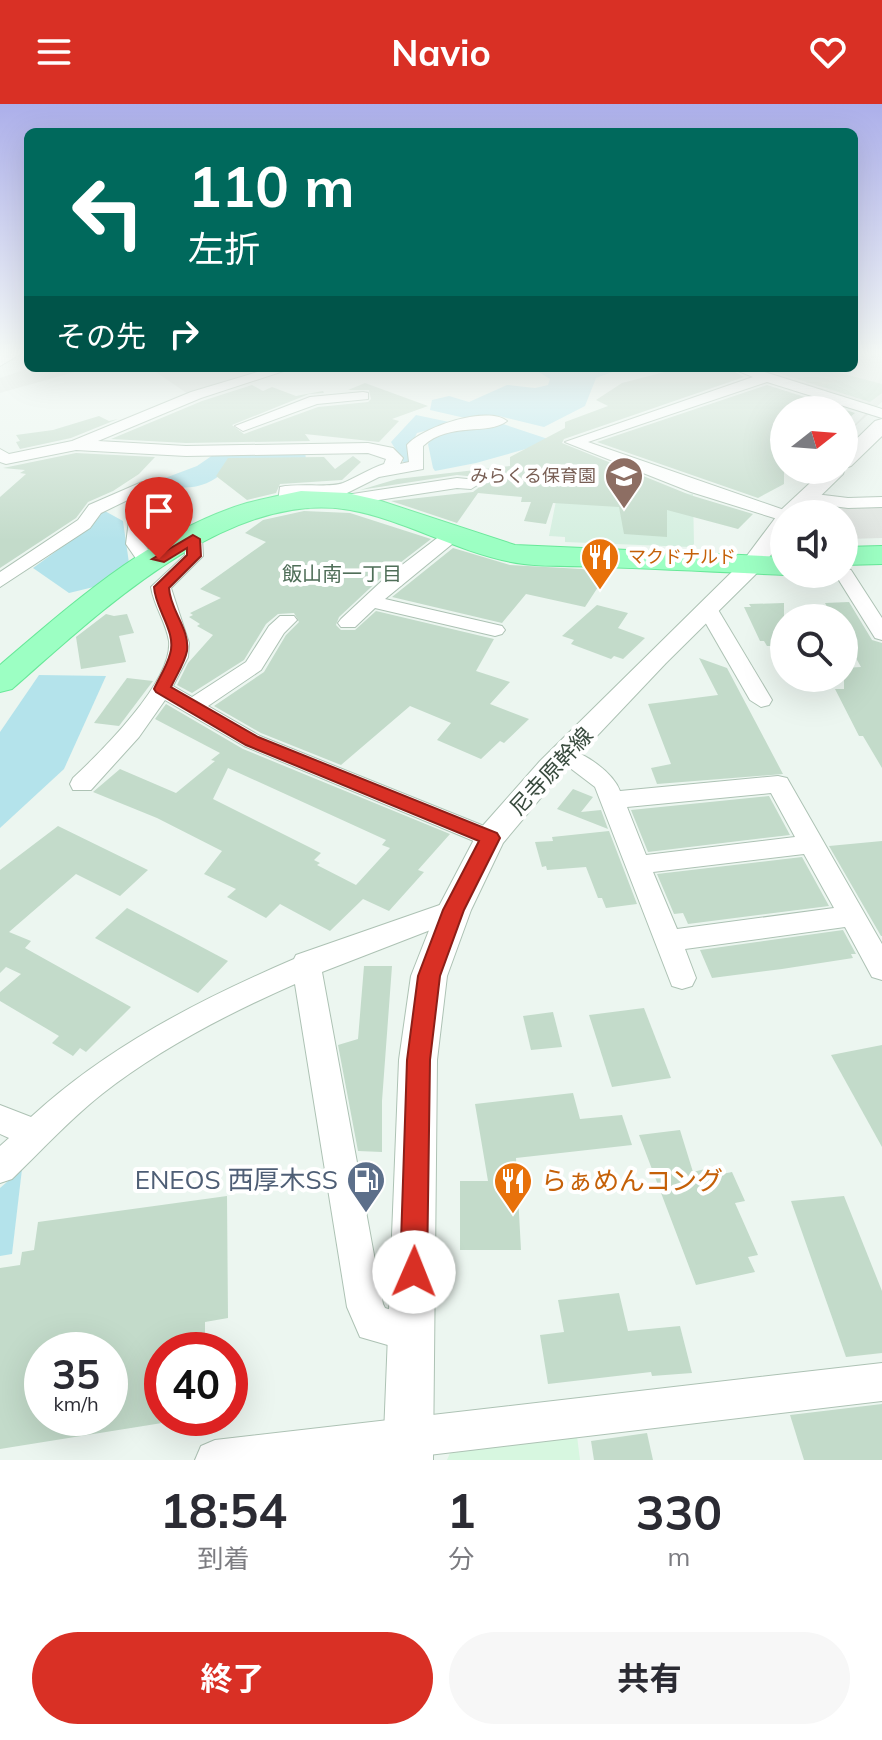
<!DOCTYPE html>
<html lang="ja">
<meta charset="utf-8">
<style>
body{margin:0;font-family:Mulish,"Noto Sans JP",sans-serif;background:#f7f7f7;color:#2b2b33;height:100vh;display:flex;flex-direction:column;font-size:30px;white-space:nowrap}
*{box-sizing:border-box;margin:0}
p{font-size:26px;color:#7c7c81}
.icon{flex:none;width:44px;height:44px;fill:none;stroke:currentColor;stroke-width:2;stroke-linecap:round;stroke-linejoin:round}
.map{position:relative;height:1356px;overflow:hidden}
.sheet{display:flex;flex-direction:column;background:#fff;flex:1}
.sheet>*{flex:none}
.banner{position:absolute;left:24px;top:24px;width:834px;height:244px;border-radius:12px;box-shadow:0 8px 32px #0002;background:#00695c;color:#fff;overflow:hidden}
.needle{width:52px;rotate:73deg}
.controls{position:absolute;left:770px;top:292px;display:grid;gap:16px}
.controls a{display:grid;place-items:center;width:88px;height:88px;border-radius:50%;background:#fff;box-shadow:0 8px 32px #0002;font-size:40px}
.speed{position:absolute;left:24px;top:1228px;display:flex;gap:16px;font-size:40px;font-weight:700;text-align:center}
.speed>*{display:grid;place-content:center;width:104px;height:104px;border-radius:50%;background:#fff;box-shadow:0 8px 32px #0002;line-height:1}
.speed small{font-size:20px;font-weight:400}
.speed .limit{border:12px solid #d22;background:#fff;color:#111}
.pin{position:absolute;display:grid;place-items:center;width:68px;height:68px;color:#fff;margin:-82px -34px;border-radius:50% 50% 50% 0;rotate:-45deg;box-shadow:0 0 8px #0007}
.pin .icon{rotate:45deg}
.me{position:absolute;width:88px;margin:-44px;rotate:1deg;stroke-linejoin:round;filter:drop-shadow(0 0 6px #0008)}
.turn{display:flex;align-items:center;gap:28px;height:168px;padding:0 32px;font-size:36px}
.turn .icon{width:104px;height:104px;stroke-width:2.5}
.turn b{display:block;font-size:56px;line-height:68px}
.then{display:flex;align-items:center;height:76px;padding:0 32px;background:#0003;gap:16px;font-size:30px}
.eta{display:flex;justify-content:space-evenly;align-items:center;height:136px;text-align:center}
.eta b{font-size:48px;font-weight:700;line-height:56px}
.cta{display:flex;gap:16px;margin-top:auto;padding:16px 32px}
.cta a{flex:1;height:92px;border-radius:48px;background:#d93025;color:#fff;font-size:32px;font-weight:700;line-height:92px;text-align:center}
.cta a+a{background:#f7f7f7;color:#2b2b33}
header{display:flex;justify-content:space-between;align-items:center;height:104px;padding:0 32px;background:#d93025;color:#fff;font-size:36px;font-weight:700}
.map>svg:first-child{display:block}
</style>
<header><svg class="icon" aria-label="menu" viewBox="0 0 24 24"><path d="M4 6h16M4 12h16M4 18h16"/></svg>Navio<svg class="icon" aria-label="heart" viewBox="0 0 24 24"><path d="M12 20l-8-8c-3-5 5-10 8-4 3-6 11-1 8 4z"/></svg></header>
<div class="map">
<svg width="882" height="1356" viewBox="0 0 882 1356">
<rect width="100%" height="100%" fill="#ecf6f0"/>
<!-- commercial -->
<path fill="#d7f7e0" d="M577 1332 580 1356H447L450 1349Z"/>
<!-- industrial -->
<g fill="#dde6df">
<path d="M854 247H882V298L844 332 869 306 745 264H854Z"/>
<path d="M29 264H73L78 267 0 289V274Z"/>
<path d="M150 264H277L188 290Z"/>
</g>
<!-- education -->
<path fill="#d5efe0" d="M559 382 693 390 694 440 690 443 565 438V433L549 432Z"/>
<!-- green -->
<g fill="#b4e3eb">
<path d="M532 264H624L596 274 585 302 544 323 499 312 465 314 430 306 432 296 449 292 469 298 507 281 535 284 548 281 550 275Z"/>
<path d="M416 311 454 319 417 329 411 341 414 357 404 359 391 338Z"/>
<path d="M500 319 554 337 476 359 435 367 433 364 428 340C441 322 479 321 500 319Z"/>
<path d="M305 348 306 355 224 367C211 382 185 388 167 380L103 406 123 417 130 466 106 480 69 489 33 464 88 424 97 406 166 377 165 374 197 362 213 351Z"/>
<path d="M39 571 106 572 64 665 0 724V628Z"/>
<path d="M22 1065 12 1150 0 1152V1084Z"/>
</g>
<!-- parking -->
<path fill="#e0e5e1" d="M882 402V434L846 435 844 410 834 407 839 404Z"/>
<!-- building -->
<g fill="#c3dbca" fill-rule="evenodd">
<path d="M680 264H728L744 273 564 335 562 339 690 391 753 410 738 425 667 406V433L624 430 619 403 553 399 546 420 524 417 531 398H521L522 393 478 389 457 419 391 397 473 388 482 381 477 373 457 371 360 386 397 375 510 362V353L565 324V318L608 302 596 296 622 279Z"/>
<path d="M762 264H821L882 280V289L870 298Z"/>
<path d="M365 279 428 302 392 315 399 317 379 338 305 330 310 337 186 339 111 335 202 297 252 281 263 287 272 283 296 292 323 287 324 289 309 290 232 321 244 330 318 303 368 298 371 295 369 286H348Z"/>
<path d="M767 281 855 309 844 318V306H784V380L758 394 597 338Z"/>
<path d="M99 312 109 317 118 315 71 334 20 345 16 338 20 337 16 331 53 326Z"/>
<path d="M76 349 155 353 139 370 113 387 88 398 76 414 0 464V393L26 370 20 369 25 366 3 364Z"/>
<path d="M353 352 361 358 342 376 280 380 276 389 247 396 216 372 228 354 324 353 335 365Z"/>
<path d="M304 407 350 409 431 435 383 472 339 513 336 521 341 526H355L376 507 494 535 476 567 510 578 490 600 529 615 504 639 500 637 481 655 437 636 451 619 410 602 341 661 261 629 214 602 264 568 286 531 299 518 294 509 278 510 266 520 244 556 192 589 177 581 188 559 213 531 197 522 200 520 189 513 193 511 190 509 221 494 200 485 266 438 245 429 263 416Z"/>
<path d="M453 444 510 461 582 465 602 470 596 479 600 480 585 503 526 490 502 519 392 493Z"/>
<path d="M849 498 872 536 882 539V664L863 632H859L835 585H844V564L861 563 844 533V514H833L825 499Z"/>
<path d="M784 499V542H767L764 537H760L744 503H751L749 500Z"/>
<path d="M597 501 628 509 618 524 645 534 623 555 614 552 611 555 571 540 574 536 562 532Z"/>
<path d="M106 510 114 512 127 510 134 529 119 532 126 558 81 565 76 533Z"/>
<path d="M699 554 727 564 783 670 657 680 651 664 671 660 648 600 718 591Z"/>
<path d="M127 574 153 577 119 622 94 619Z"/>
<path d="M166 600 243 645 450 730 418 766 424 768 389 807 363 795 330 827 280 800 266 814 227 793 236 785 204 770 222 747 157 714 93 688 120 665 176 689 215 657 211 656 220 649 155 615ZM228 664 386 736 382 741 390 744 356 781 317 761 320 759 314 756 321 749 213 695Z"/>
<path d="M573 685 593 693 581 708 601 706 608 725 557 705Z"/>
<path d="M769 692 790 731 648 748 631 706Z"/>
<path d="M58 722 148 766 120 792 76 770 9 828 31 837 25 844 131 903 86 948 80 944 73 952 52 939 59 932 0 897V888L21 870 6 863 0 869V766Z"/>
<path d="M609 727 637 800 606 804 602 794H598L586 763 547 766 546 762 542 763 535 738 553 737 552 733Z"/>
<path d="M882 737V832H881L829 742Z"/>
<path d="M802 753 829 802 688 820 683 809 674 810 657 770Z"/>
<path d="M127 804 181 832 228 857 198 889 95 834Z"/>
<path d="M843 826 856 850H851L853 854 782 865 712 874 700 846Z"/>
<path d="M364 862H392L382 997V1048L358 1047 338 941 358 935Z"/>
<path d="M644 904 671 974 612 983 589 911Z"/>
<path d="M553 908 562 943 531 946 523 912Z"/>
<path d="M882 941V1043L831 951Z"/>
<path d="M573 989 580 1015 622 1011 632 1041 516 1054 521 1146H460V1077H488L475 1000Z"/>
<path d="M680 1026 693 1068 709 1064 712 1072 732 1068 745 1097 735 1099 758 1151 748 1153 755 1168 696 1181 639 1031Z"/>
<path d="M227 1092 228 1214 205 1218V1246H162V1319L0 1345V1164L20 1161 22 1148 34 1146 38 1118ZM42 1246H110V1314H42Z"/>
<path d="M844 1092 882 1187V1249L846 1253 791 1097Z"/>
<path d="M619 1189 628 1227 680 1222 692 1269 652 1272 651 1268 548 1280 540 1231 564 1228 558 1196Z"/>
<path d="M882 1300V1356H804L790 1311Z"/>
<path d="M647 1329 653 1356H594L591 1337Z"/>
</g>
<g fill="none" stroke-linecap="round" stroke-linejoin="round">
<!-- minor casing -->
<g stroke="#adc2b4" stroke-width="2">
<g id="minor">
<path d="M0 247H20L22 249 0 262Z"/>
<path d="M271 264H293L201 294 98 337 186 342 368 339 393 344 403 354 400 360 409 358 407 341C422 323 488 301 507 317 488 332 450 317 423 342V365L379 373 345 390H295L296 398 287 403 278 398 280 383C299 379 330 384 343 379 357 373 369 365 384 360L386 355 368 349 186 352 76 346 6 360 0 358V345L9 350 72 337 191 288Z"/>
<path d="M731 264H752L882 305V314L767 278 588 338 790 408 784 410V417L691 388 565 338 753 273Z"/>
<path d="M363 288 368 289V295L317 300 243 327 235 322 310 293Z"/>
<path d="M457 374 477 376 479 380 471 385 457 384 346 401 337 396 346 391Z"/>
<path d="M142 378 148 379 161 394 148 409 144 440 150 448 166 451 168 455 166 459 137 456 126 440 130 408 143 394 140 390 101 409 90 424 0 483V468L78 416 89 401Z"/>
<path d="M807 389 848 394 882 393V403L848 404 801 398 798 394 801 390Z"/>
<path d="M451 427 457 428 460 432 457 436 385 495 502 522 505 526 502 530 495 532 375 504 355 523H341L338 519 341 515 385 474 445 428Z"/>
<path d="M193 430 202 435 203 452 171 484 189 539 188 553 173 582 192 593 246 558 269 522 280 512H294L297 516 284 529 261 566 208 602 260 632 499 728 503 734 499 740 490 743 481 740 244 642 165 596 139 633 91 686H73L70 680 73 674C101 648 173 577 169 537 166 518 154 502 151 483L185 451 184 435Z"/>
<path d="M844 464 851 466 882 514V536L875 534 835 470H844Z"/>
<path d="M707 498 717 504 772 596 769 601 761 603 750 596 697 504Z"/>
<path d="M565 644C585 649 613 668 620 687L778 672 787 674 882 840V876L872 873 845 823 685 845 696 874 692 882 682 885 672 882 595 683 553 651 557 646ZM771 689 795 733 646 751 627 703ZM804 750 834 804 677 825 653 768Z"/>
<path d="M454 796 464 799 468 806 464 813 322 868 383 1200 385 1204 425 1216 431 1229 425 1242 412 1248 360 1233 347 1203 295 880C229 909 159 945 102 990 69 1016 42 1046 12 1075L0 1079V1042L9 1034 0 1030V1001L31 1013C107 943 199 896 294 855L296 851Z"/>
<path d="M882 1259V1297L387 1356H195L201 1342 215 1336Z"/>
</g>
</g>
<!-- tertiary casing -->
<g stroke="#adc2b4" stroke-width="2">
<path id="tertiary" d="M882 315V332L851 362 845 364 843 370 802 410H784V433L759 467 666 559 560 671 503 739 471 806 447 872 437 956 433 1356H383L399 956 411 872 437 806 479 726 540 657 743 457 776 413 781 412 782 405 824 366H844V347L875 317Z"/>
</g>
<!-- primary casing -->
<g stroke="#68e899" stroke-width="2">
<g id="primary">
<path d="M301 387 347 389 378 396 515 441 784 453V470H788L784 471C723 468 663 465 602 463 573 461 540 464 511 458 455 447 405 416 350 406 227 384 97 511 12 585L0 588V561C73 499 153 427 247 399 265 394 283 391 301 387Z"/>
<path d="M882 442V460L844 461V443Z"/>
</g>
</g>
<!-- minor -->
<use href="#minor" fill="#fff" fill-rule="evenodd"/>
<!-- tertiary -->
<use href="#tertiary" fill="#fff" fill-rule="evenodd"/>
<!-- primary -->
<use href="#primary" fill="#9cffc3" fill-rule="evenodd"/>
</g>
<!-- sky -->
<linearGradient id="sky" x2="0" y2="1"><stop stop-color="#acafea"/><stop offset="0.57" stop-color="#f6fbf8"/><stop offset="1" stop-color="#f6fbf8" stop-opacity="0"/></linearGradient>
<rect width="882" height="437" fill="url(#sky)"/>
<!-- route -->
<path fill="#d93025" stroke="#8d1f18" stroke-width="2" d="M193 431 200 435 201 452 169 484C170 506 190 525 187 547 185 558 176 572 171 583L258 633 497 729 500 734 464 806 440 872 430 956 427 1168 423 1178 414 1182 404 1178 400 1168 407 956 418 872 443 806 479 737 246 641 156 588 154 585C159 574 167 562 170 550 177 528 155 505 154 483L187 451V444L164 458 152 455Z"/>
<!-- icons -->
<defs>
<g id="school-pin" transform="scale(2)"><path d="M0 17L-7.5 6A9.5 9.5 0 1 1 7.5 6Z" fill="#8d6e63" stroke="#fff"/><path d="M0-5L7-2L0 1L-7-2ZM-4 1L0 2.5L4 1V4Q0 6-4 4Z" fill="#fff"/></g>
<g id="restaurant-pin" transform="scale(2)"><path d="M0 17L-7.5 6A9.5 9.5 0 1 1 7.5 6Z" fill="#e8710a" stroke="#fff"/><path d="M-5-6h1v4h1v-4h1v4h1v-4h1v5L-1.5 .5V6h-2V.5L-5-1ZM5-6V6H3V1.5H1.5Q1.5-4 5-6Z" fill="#fff"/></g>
<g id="fuel-pin" transform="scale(2)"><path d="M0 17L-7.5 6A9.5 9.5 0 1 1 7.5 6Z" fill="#5c6f8a" stroke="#fff"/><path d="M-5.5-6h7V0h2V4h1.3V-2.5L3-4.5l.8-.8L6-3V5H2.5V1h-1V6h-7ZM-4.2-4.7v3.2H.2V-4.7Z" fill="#fff"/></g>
</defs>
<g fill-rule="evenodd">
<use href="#school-pin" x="624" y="372"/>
<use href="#restaurant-pin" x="600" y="453"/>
<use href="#fuel-pin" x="366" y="1076"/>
<use href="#restaurant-pin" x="513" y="1077"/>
</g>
<g text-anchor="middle" stroke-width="8" stroke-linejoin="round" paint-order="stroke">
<!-- far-education labels -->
<g font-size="18" fill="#785e54" stroke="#fff" text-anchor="end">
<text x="596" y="378">みらくる保育園</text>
</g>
<!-- far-food labels -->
<g font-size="18" fill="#c56008" stroke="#fff" text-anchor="start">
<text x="628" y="459">マクドナルド</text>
</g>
<!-- far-neighbourhood labels -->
<g font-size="20" fill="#4f6e58" stroke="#fff">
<text x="342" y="477">飯山南一丁目</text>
</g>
<!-- street labels -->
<g font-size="22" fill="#394b3e" stroke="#fff">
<text transform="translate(551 667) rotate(-47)" y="8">尼寺原幹線</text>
</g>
<!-- near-service labels -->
<g font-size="26" fill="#4e5e75" stroke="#fff" text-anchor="end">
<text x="338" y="1085">ENEOS 西厚木SS</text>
</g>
<!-- near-food labels -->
<g font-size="26" fill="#c56008" stroke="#fff" text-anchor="start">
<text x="541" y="1086">らぁめんコング</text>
</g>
</g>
</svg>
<div class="controls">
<a><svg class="needle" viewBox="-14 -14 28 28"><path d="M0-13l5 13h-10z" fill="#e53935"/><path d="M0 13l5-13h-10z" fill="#7c7c81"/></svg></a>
<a><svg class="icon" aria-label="sound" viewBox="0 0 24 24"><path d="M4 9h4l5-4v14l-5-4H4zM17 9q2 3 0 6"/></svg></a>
<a><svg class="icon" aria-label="search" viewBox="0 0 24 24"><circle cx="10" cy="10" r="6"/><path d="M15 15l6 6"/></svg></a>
</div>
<div class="speed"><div>35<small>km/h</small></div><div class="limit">40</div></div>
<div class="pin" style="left:159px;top:455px;background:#d93025"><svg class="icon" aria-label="arrive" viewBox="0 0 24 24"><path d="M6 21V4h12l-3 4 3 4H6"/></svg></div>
<svg class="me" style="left:414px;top:1168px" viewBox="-20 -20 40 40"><circle r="19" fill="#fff"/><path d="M0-13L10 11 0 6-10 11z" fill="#d93025"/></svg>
<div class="banner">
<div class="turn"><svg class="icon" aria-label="left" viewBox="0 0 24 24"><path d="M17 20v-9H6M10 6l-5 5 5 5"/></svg><div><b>110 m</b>左折</div></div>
<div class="then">その先<svg class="icon" aria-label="right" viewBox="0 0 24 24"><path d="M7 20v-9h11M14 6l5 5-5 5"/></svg></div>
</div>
</div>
<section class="sheet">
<div class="eta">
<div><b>18:54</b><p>到着</p></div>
<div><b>1</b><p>分</p></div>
<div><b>330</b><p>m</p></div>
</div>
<div class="cta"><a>終了</a><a>共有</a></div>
</section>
